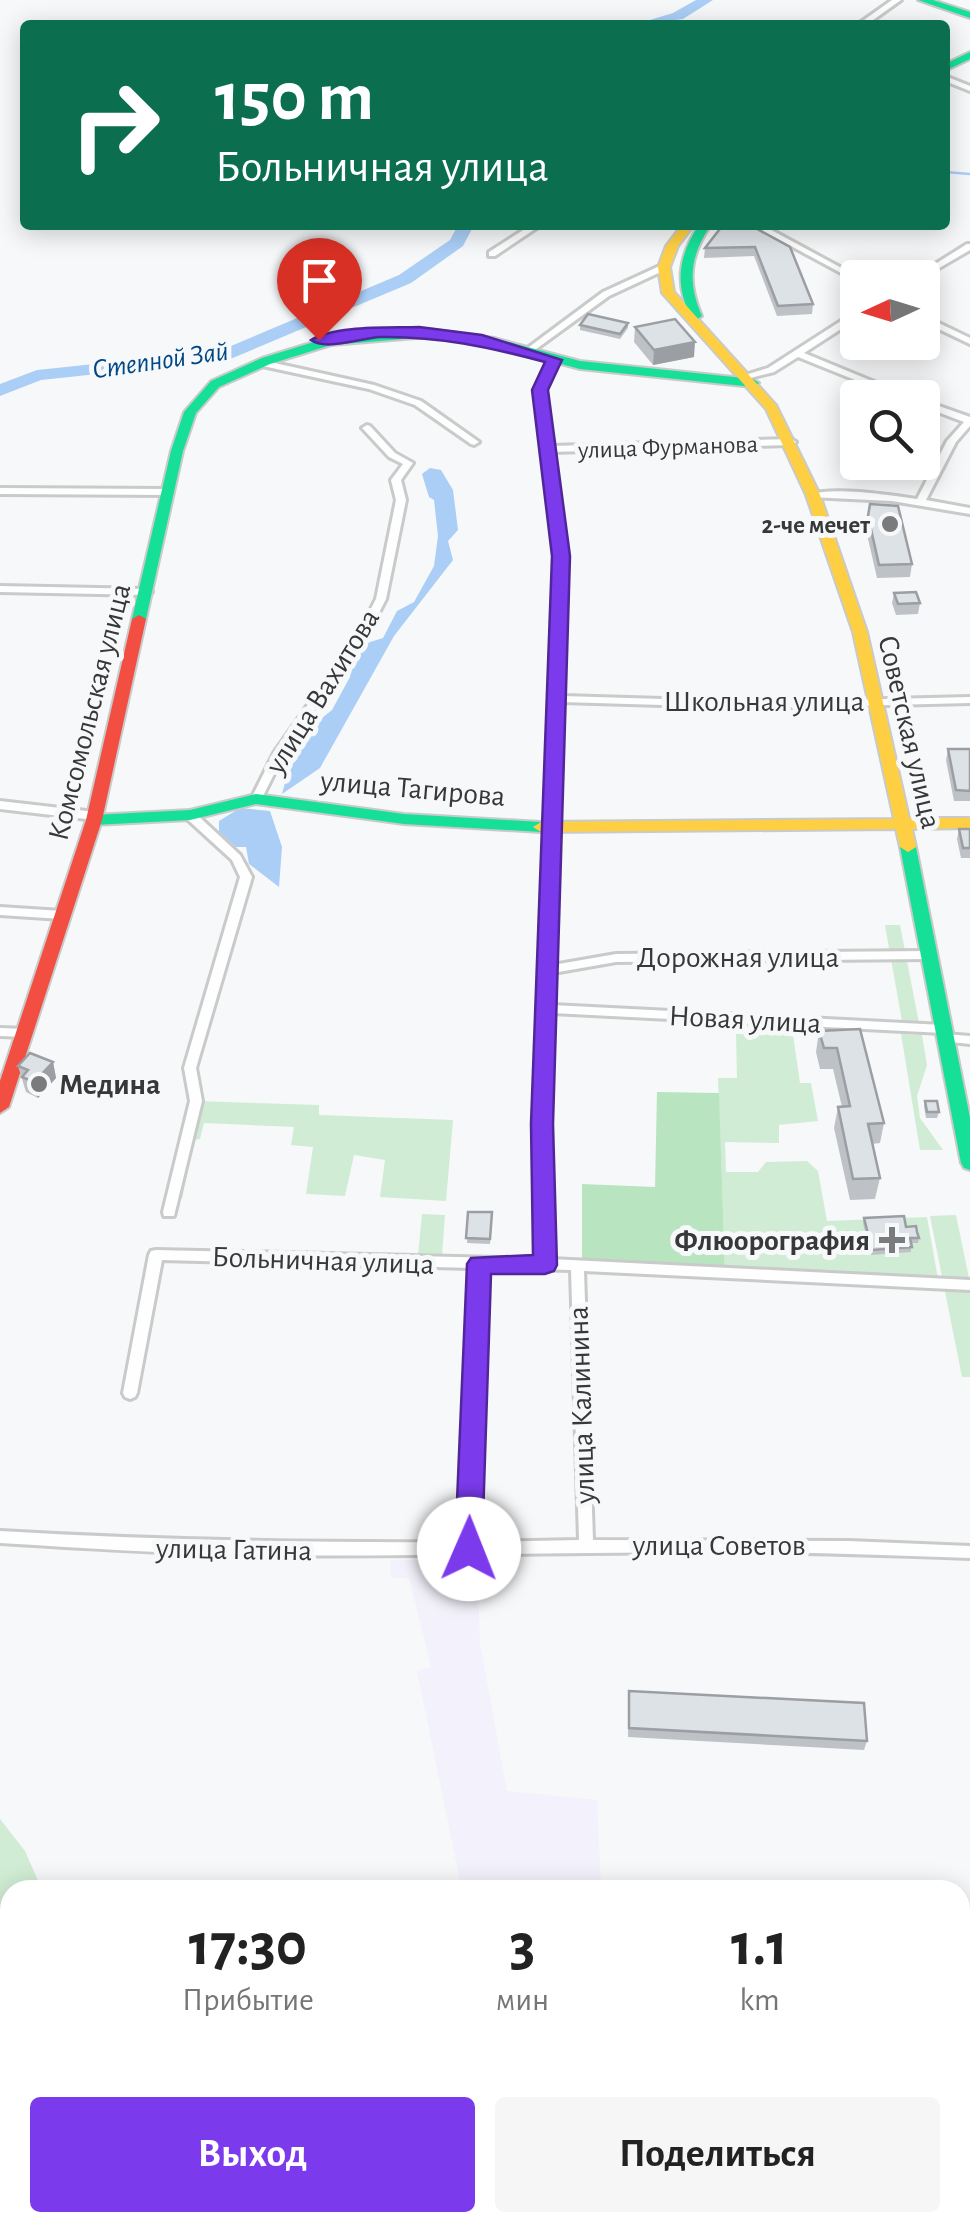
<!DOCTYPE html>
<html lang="ru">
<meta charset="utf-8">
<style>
body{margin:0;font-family:"Alegreya Sans",sans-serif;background:#f6f6f6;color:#222;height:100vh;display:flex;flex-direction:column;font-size:38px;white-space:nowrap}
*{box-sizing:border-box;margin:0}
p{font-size:32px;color:#767676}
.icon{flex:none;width:55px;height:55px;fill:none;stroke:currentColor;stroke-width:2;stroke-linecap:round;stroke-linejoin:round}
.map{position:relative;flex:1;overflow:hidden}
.details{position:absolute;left:0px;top:1880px;width:970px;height:352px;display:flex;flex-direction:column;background:#fff;border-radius:30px 30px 0 0;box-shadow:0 5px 25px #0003}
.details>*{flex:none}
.banner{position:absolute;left:20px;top:20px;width:930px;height:210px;border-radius:10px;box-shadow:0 5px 25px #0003;background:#0b6e4f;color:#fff;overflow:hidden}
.needle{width:65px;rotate:266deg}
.fabs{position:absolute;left:840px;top:260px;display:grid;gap:20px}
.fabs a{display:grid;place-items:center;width:100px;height:100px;border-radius:10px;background:#fff;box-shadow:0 5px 25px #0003;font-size:50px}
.pin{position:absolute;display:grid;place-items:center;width:85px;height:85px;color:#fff;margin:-102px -42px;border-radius:50% 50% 50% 0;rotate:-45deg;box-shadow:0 0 10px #0007}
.pin .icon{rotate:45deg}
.me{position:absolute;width:110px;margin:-55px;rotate:1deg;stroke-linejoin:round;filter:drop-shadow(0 0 8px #0008)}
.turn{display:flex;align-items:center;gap:35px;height:210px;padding:0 30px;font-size:45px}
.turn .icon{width:130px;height:130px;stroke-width:2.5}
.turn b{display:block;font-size:70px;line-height:85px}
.eta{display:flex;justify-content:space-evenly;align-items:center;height:170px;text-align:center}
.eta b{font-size:60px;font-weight:700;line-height:70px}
.button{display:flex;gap:20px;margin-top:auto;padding:20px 30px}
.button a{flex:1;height:115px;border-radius:10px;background:#7c3aed;color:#fff;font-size:40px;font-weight:700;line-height:115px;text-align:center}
.button a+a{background:#f6f6f6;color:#222}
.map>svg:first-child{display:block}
</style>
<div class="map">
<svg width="970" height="2231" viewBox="0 0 970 2231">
<rect width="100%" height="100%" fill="#f7f8f9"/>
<!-- industrial -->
<g fill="#f3f1fb">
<path d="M390 1560H489V1582L478 1585 480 1643 507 1791 597 1800 601 1890H454L461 1886 417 1671 431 1667 409 1578H391Z"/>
<path d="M430 2223 620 2222V2231H430Z"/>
</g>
<!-- green -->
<g fill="#d0ecd4">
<path d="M885 925H900L920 1028 903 1027Z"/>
<path d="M736 1034 793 1035 800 1083H811L818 1121 779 1125V1143L725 1142 726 1172H758L766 1162 807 1161 818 1171 827 1221 927 1217 938 1279 725 1266 718 1078H737Z"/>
<path d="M901 1034 922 1035 927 1065 917 1096 920 1118 943 1150H920Z"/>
<path d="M196 1101 319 1105V1115L453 1120 446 1201 380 1197 385 1160 354 1155 345 1196 306 1194 313 1147 291 1145 294 1127 204 1123 200 1139 194 1140 182 1199H172Z"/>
<path d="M422 1214 445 1215 442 1255H418Z"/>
<path d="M956 1215 970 1283V1377H962L930 1216Z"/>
<path d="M0 1819 25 1851 42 1890H10V2222L162 2223 165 2231H0Z"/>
</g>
<!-- forest -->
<path fill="#b8e4c0" d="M657 1092 719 1093 725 1272 582 1264V1184L655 1187Z"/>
<!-- water -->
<g fill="#abcef6">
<path d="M430 468 441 470 453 490 458 530 448 541 453 560 394 636 320 768 282 794 288 772 317 722 332 710 350 677 353 660 367 643 383 638 397 611 414 602 434 566 438 536 434 500 429 497 422 474Z"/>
<path d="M240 808 270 811 282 847 279 887 249 864 246 847H236L219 832V821Z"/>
</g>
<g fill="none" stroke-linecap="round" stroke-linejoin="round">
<!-- stream -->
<path stroke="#abcef6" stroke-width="2.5" d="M945 172 970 174"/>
<!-- river -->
<g fill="#abcef6" fill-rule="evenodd">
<path d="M696 0H713L683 19 633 25 673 13Z"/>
<path d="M458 225H474L463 246 411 283 228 360 41 380 0 396V384L37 370 219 351 399 275 450 240Z"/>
</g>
<!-- street casing -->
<g stroke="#c9caca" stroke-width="6">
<g id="street">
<path d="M892 0H901L866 25H857Z"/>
<path d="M945 76 970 86V91L945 81Z"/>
<path d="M531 225H541L495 256H489V252Z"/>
<path d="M752 225H762L860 278H858V282Z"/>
<path d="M967 244H970V250L922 278H913Z"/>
<path d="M664 264 668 267 667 269 609 296 532 352 525 350 603 292Z"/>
<path d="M855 312H858V318L804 353 913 398H900L798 357 774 372 746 379 742 376 768 368Z"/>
<path d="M922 315 970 338V344L922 321Z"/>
<path d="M554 357 558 360 544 390 552 446 791 439 796 442 791 445 552 452 566 556 562 696 766 702 970 697V703L766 708 561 702 553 965 616 954 929 951 935 955 929 959 616 962 553 973 552 1005 943 1025 949 1029 943 1033 552 1013 548 1124 551 1259 970 1280V1290L584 1271 593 1540 849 1541 970 1546V1558C889 1555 808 1552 727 1552 565 1552 404 1557 242 1555 161 1553 81 1548 0 1543V1531C154 1540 308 1543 462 1542L472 1268 162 1260 137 1393 135 1397 130 1399 125 1397 123 1393 149 1255 151 1251 156 1250 538 1259 536 1124 556 556 536 390 550 360ZM485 1268 571 1270 579 1540 477 1542Z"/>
<path d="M261 360 374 385 421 401 479 442 474 445 471 444 415 405 369 389 258 365 257 363Z"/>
<path d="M922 400 970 417V426L956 442 926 500 970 508V514L892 501 810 497 808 495C832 486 890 495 917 499L947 441 964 422 922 406Z"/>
<path d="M367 425 370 426 395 453 413 463 401 480 406 500 386 599 369 632 284 754 260 802H252L251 799 274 753 359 632 376 599 396 500 391 480 403 464 389 457 364 430 362 428Z"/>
<path d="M0 488 168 489 173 492 168 495 0 494Z"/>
<path d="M0 586 147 589 152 592 147 595 0 592Z"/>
<path d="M0 801 95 812 101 816 95 820 0 809Z"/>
<path d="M190 811 194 812 240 855 252 877 196 1068 202 1101 175 1212 174 1216H164L163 1212 190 1101 184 1068 240 877 232 860 186 818 184 815 186 812Z"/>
<path d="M0 907 62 911 68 915 62 919 0 915Z"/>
<path d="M0 1028 26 1029 32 1033 26 1037 0 1036Z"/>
<path d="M945 1034 970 1036V1044L941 1041 939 1038 941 1035Z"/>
</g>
</g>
<!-- fast casing -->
<g stroke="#c9caca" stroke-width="4">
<g id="fast">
<path d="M918 0H933L970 12V18Z"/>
<path d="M970 52V59L945 71V64Z"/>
<path d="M699 225H711C690 255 687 282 702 316L696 320 692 319C674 285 678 256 699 225Z"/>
<path d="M428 329 494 338 580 361 753 379 759 383 753 387 580 369 493 346 428 337 331 345 270 364 219 387 196 413 183 451 146 619 144 622H134L132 619 171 451 184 412 211 381 262 358 330 337Z"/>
<path d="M256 794 404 814 541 822 549 827 541 832 404 824 256 804 190 820 94 825 86 820 94 815 190 810Z"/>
<path d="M908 842 916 847 970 1118V1170L964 1168 961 1163 900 847Z"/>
</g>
</g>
<!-- slow casing -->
<g stroke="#c9caca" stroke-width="4">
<path id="slow" d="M682 225H694L678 246 670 267 674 292 776 405 820 495 867 632 909 818H970V828L912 829 916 847 908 852 900 847 896 829 541 832 533 827 541 822 894 819 853 632 806 495 766 409 662 293 658 267 666 246Z"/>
</g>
<!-- jam casing -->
<g stroke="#c9caca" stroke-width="4">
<path id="jam" d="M139 615 146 619 102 820 9 1107 0 1113V1081L86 820 132 619Z"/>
</g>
<!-- street -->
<use href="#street" fill="#fefefe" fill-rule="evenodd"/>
<!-- fast -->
<use href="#fast" fill="#16e098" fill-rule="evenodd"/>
<!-- slow -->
<use href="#slow" fill="#ffcf43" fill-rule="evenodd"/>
<!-- jam -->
<use href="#jam" fill="#f24e42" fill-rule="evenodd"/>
</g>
<!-- wall -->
<g fill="#bec2c7">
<path d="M750 225 813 304 812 314 777 316 754 256 704 258 705 248Z"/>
<path d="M628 323V328L620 339 580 330V325Z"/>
<path d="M635 327 694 357 653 365 634 342Z"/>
<path d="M870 504 912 564 910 577 877 578 866 530Z"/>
<path d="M894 593 920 603 918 614 896 615 892 603Z"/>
<path d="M948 749H970V801H954L946 760Z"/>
<path d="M959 829H970V858H961L957 839Z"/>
<path d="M860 1029 884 1123 880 1143 872 1144 880 1178 875 1199 850 1200 834 1128 838 1107H842L833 1069H820L816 1052 819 1031Z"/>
<path d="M53 1062 56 1078 38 1098 26 1092 18 1066Z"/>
<path d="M925 1101 939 1112 937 1118H926L924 1106Z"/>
<path d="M468 1212H492L490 1244 467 1243Z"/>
<path d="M864 1218 906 1227 919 1238 918 1243H911V1252L871 1255 863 1223Z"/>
<path d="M629 1691 867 1741 864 1750 628 1737Z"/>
</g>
<!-- shaded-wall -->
<g fill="#9b9ea2">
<path d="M695 342 694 357 653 365 654 350Z"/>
<path d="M53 1062 56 1078 38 1098 34 1082Z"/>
</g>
<!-- building -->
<g fill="#dde2e7" stroke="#9b9ea2" stroke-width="2.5">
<path d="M723 225H750L790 247 813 304 778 306 755 247 705 248Z"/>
<path d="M588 314 628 323 620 334 580 325Z"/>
<path d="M675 319 695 342 654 350 635 327Z"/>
<path d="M870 504 898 506 912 564 879 565 868 516Z"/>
<path d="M916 592 920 603 898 604 894 593Z"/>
<path d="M948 749H970V791L956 790Z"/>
<path d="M959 829H970V848H963Z"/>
<path d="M860 1029 884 1123 868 1124 880 1178 853 1179 838 1107 850 1106 837 1048H824L819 1031Z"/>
<path d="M30 1053 53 1062 34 1082 22 1077 28 1070 18 1066Z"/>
<path d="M925 1101H937L939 1112H927Z"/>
<path d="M468 1212H492L490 1239 466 1238Z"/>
<path d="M904 1216 906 1227 916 1226 917 1232 919 1238H910L912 1247 872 1250 864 1218Z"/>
<path d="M629 1691 864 1703 867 1741 629 1728Z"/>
</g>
<!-- route -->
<path fill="#7c3aed" stroke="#51269a" stroke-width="2.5" d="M419 327 482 335 562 360 548 390 570 556 553 1124 557 1265 554 1271 545 1274H491L482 1549 478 1557 469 1561 459 1557 455 1549 467 1264 471 1258 533 1255 531 1124 552 556 532 390 545 362C489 347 438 336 380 337 361 338 326 351 311 340 334 325 390 328 419 327Z"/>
<!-- markers -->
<g fill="#7a7b7c" stroke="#f6f8fa" stroke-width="4">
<circle cx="890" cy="524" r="10"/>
<circle cx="39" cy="1084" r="10"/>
<path d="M887 1225h10v10h10v10h-10v10h-10v-10h-10v-10h10z"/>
</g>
<g text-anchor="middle" stroke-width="10" stroke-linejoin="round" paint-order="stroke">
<!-- far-street labels -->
<g font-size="25" fill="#373838" stroke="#f6f8fa">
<text transform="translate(668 446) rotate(-2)" y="9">улица Фурманова</text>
</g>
<!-- far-poi labels -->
<g font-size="25" font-weight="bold" fill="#373838" stroke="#f6f8fa" text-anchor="end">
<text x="870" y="533">2-че мечет</text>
</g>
<!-- far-water labels -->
<g font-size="28" font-style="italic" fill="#004785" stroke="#f6f8fa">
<text transform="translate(160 359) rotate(-8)" y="10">Степной Зай</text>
</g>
<!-- street labels -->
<g font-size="30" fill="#373838" stroke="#f6f8fa">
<text transform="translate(322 691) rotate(-58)" y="10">улица Вахитова</text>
<text x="764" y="711">Школьная улица</text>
<text transform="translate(89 712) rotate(-76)" y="10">Комсомольская улица</text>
<text transform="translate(910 732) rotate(77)" y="10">Советская улица</text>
<text transform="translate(413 788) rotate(5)" y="10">улица Тагирова</text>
<text x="738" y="967">Дорожная улица</text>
<text transform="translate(745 1019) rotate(3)" y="10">Новая улица</text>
<text transform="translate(323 1260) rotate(2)" y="10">Больничная улица</text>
<text transform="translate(581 1405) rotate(-92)" y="10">улица Калинина</text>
<text x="719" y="1555">улица Советов</text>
<text transform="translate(234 1549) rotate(1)" y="10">улица Гатина</text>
</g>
<!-- poi labels -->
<g font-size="30" font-weight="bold" fill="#373838" stroke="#f6f8fa" text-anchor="start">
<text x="59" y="1094">Медина</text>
<text x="870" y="1250" text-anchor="end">Флюорография</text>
</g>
</g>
</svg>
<div class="fabs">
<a><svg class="needle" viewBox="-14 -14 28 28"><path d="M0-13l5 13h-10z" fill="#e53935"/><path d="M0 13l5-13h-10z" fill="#767676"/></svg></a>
<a><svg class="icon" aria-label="search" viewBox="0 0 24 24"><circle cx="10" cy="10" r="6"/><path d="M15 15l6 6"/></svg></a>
</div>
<div class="pin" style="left:319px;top:340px;background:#d93025"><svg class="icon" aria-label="arrive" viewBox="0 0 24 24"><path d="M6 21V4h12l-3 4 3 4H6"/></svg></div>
<svg class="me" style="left:469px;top:1549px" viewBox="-20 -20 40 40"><circle r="19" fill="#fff"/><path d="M0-13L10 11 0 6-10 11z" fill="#7c3aed"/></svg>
<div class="banner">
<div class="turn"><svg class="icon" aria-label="right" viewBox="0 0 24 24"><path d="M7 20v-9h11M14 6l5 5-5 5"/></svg><div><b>150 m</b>Больничная улица</div></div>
</div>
<section class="details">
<div class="eta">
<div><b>17:30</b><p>Прибытие</p></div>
<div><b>3</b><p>мин</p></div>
<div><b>1.1</b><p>km</p></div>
</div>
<div class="button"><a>Выход</a><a>Поделиться</a></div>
</section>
</div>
